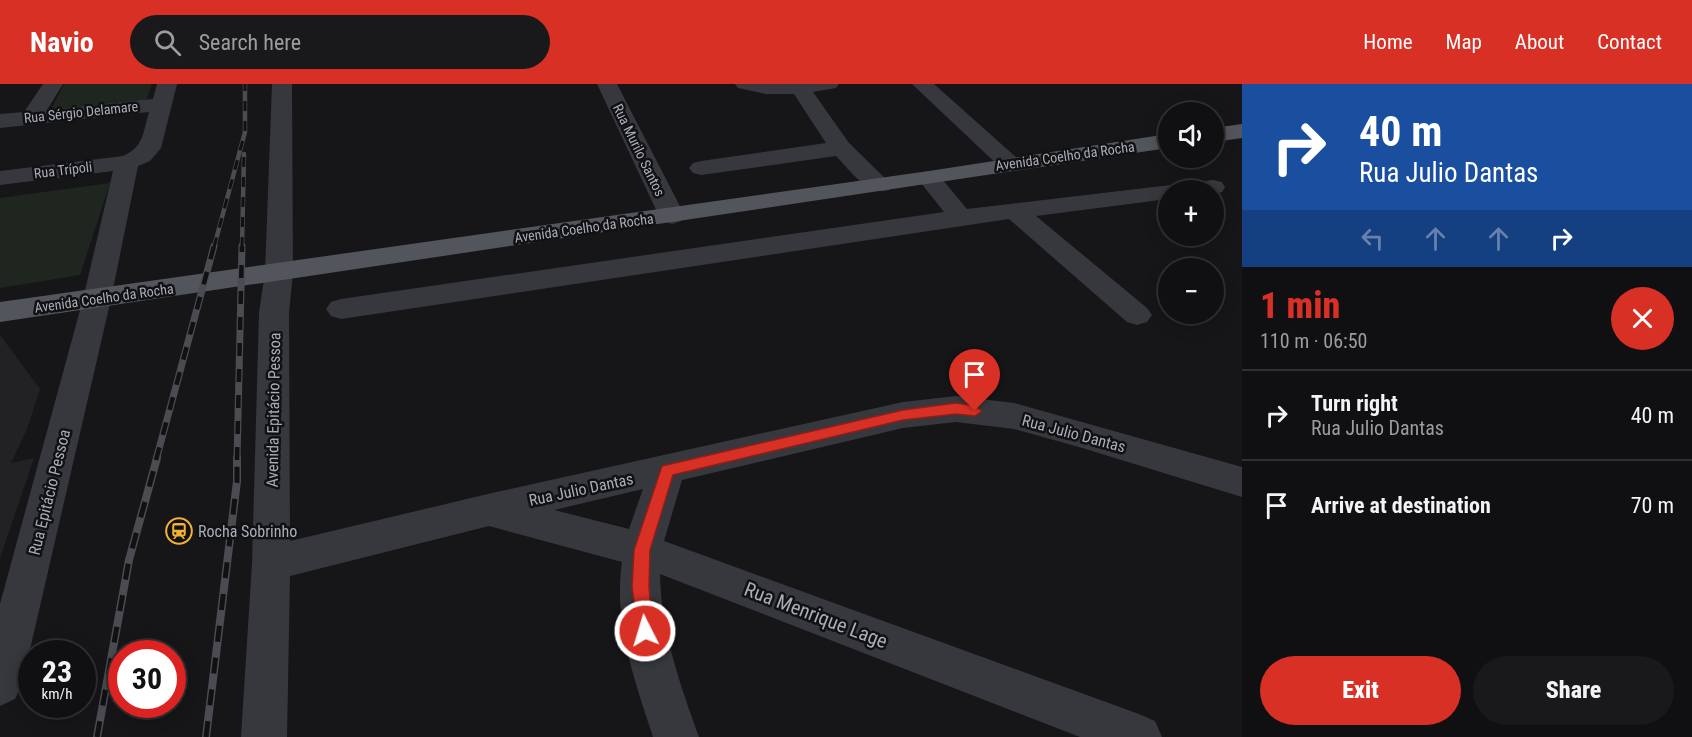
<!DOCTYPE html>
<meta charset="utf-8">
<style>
body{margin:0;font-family:"Roboto Condensed",sans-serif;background:#19191b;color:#f1f3f6;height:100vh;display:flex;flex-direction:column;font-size:22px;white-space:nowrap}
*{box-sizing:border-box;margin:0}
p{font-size:20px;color:#9c9d9f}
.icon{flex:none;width:33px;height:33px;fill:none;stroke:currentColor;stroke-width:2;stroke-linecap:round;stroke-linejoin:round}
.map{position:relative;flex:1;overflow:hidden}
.drawer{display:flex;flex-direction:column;background:#101012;width:450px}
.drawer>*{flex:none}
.guide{background:#1a4fa0;color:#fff;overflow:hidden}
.tools{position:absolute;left:1158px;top:18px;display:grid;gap:12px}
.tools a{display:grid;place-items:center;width:66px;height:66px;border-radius:50%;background:#101012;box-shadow:0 3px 15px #0003,0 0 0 2px #303032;font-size:30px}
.speed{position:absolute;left:18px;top:556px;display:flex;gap:12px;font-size:30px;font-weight:700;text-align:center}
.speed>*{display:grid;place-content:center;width:78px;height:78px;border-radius:50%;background:#101012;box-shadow:0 3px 15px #0003,0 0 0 2px #303032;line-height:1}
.speed small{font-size:15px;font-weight:400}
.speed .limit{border:9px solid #d22;background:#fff;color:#111}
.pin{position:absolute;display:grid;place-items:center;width:51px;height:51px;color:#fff;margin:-62px -26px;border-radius:50% 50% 50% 0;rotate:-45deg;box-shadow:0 0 6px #0007}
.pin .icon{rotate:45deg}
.me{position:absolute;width:66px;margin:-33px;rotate:355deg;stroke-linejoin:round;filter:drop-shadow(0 0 4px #0008)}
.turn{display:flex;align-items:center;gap:21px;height:126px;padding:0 18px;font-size:27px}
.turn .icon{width:78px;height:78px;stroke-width:2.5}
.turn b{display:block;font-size:42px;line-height:51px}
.lanes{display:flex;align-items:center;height:57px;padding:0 18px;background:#0003;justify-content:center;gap:30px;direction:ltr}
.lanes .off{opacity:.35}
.round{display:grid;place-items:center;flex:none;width:63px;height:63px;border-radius:32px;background:#19191b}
.overview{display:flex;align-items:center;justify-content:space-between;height:102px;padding:0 18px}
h1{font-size:36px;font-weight:800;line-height:45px;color:#d93025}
.cta{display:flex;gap:12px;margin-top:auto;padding:12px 18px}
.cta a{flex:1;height:69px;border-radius:36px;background:#d93025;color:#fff;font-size:24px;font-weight:800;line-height:69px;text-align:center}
.cta a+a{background:#19191b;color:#f1f3f6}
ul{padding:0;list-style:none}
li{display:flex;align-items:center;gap:18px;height:90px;padding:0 18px;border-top:2px solid #303032}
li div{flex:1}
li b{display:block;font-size:22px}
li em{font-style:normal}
header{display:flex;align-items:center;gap:36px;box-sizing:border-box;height:84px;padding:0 30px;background:#d93025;color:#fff}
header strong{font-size:28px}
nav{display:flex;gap:33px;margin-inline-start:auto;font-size:21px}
.search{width:420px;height:54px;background:#19191b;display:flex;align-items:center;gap:15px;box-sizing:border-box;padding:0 21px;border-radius:33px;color:#9c9d9f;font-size:22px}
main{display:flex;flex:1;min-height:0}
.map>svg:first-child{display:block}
</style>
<header>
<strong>Navio</strong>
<div class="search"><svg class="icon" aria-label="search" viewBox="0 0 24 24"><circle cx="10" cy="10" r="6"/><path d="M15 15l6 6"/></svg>Search here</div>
<nav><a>Home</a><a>Map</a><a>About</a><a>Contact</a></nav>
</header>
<main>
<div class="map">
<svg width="1242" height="653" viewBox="0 0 1242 653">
<rect width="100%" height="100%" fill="#161618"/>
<!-- built -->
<path fill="#222225" d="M0 251 40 305 27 345 11 379 34 374 0 474Z"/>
<!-- green -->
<g fill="#1e261f">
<path d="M64 0H152L146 17 50 28Z"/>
<path d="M110 99 80 191 0 204V114Z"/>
</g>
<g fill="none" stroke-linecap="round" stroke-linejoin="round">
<!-- minor -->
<g fill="#37383d" fill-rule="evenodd">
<path d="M43 0H63L47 26 153 15 157 0H177L161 64 150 77 138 82 111 215 22 600 15 615 0 622V520L83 215 113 87 0 101V87L123 72C144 63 143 48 149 28L0 44V30L24 28Z"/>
<path d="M272 0H292L293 188 289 229 290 457 488 410 903 318 956 312 1014 319 1242 383V413L1079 363 1014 345 956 338 903 344 682 396 664 457 1139 630 1155 637 1162 653H1080L660 490C661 547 680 600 699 653H653C635 598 613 537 622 478L489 442 290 492 287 653H241L252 479 259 229 265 188ZM643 405 629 445 554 426Z"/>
<path d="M597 0H617L685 132 681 137 672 140 663 137 659 132Z"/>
<path d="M735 0H839L836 4 813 8 849 59 892 101 889 106C867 112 850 86 836 72L701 91 693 89 689 84 693 79 701 77 826 59 794 10H766L738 4Z"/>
<path d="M912 0H934L1018 75 1022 80 1018 85 1010 87 1002 85Z"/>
<path d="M929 87 937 89 967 125 1213 96 1222 98 1225 103 1222 108 1214 110V106H1168V115L1036 132 1147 224 1152 231 1147 238 1137 241 1127 238 1009 135 341 235 331 232 326 225 331 218 341 215 944 128 917 94 921 89Z"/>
</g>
<!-- major -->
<g fill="#53555c" fill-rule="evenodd">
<path d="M1242 40V54L1214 58V44Z"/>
<path d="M1168 50V64L0 238V218L929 87Z"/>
</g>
<!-- rail-far2 casing -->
<g stroke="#4a4c52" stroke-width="4.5">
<g id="rail-far2">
<path d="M214 163 245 48V0"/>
<path d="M242 163 244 70"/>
</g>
</g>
<!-- rail-far1 casing -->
<g stroke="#4a4c52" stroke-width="7">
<g id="rail-far1">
<path d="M156 376 214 162"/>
<path d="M237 376 242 162"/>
</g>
</g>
<!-- rail casing -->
<g stroke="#4a4c52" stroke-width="8">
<g id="rail">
<path d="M97 653 129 476 157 374"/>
<path d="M206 653 237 397V374"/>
</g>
</g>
<!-- rail-far2 -->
<use href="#rail-far2" stroke="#111113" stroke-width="3" stroke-dasharray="10" stroke-linecap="butt"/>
<!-- rail-far1 -->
<use href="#rail-far1" stroke="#111113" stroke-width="4.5" stroke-dasharray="13" stroke-linecap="butt"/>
<!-- rail -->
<use href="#rail" stroke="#111113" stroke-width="5" stroke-dasharray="16" stroke-linecap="butt"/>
</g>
<!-- route -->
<path fill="#d93025" stroke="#8d1f18" stroke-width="1.5" d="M956 319 975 322 982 327 975 332 956 330 903 336 673 391 650 466 649 503 653 547 651 553 645 556 639 553 632 503 634 466 662 382 903 326Z"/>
<!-- icons -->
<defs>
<g id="station-ring" transform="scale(1.35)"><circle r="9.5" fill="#111113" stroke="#f2b134" stroke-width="1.5"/><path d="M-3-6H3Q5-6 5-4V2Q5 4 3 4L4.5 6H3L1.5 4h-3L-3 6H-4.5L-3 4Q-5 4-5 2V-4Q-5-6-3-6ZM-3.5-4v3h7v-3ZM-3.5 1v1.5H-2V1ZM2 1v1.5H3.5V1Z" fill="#f2b134"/></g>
</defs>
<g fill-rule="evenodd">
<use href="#station-ring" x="179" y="447"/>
</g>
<g text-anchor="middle" stroke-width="5" stroke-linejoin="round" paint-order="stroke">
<!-- far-street labels -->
<g font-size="14" fill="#a8adb8" stroke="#111113">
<text transform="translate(81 28) rotate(-6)" y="5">Rua Sérgio Delamare</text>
<text transform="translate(639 66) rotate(64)" y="5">Rua Murilo Santos</text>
<text transform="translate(1065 72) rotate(-8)" y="5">Avenida Coelho da Rocha</text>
<text transform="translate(63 86) rotate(-7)" y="5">Rua Trípoli</text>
<text transform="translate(584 144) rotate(-8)" y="5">Avenida Coelho da Rocha</text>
<text transform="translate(104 214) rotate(-8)" y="5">Avenida Coelho da Rocha</text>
</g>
<!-- street labels -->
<g font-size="16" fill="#a8adb8" stroke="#111113">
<text transform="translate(273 326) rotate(-89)" y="6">Avenida Epitácio Pessoa</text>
<text transform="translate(1074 349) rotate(15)" y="6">Rua Julio Dantas</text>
<text transform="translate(581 405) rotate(-12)" y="6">Rua Julio Dantas</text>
<text transform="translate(49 408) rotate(-76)" y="6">Rua Epitácio Pessoa</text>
</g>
<!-- poi labels -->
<g font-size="16" fill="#a8adb8" stroke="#111113" text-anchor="start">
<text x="198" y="453">Rocha Sobrinho</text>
</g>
<!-- near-street labels -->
<g font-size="20" fill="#a8adb8" stroke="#111113">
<text transform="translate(816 531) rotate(21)" y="7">Rua Menrique Lage</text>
</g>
</g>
</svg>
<div class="tools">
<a><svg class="icon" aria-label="sound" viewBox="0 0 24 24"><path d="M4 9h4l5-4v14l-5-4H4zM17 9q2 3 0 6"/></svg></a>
<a>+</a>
<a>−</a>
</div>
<div class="speed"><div>23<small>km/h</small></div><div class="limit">30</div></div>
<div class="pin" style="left:975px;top:327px;background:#d93025"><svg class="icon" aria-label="arrive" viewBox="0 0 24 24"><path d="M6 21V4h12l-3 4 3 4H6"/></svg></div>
<svg class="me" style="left:645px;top:547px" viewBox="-20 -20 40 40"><circle r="17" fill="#d93025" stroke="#fff" stroke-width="3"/><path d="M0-11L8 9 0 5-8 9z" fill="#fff"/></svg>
</div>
<section class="drawer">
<div class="guide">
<div class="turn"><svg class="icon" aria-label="right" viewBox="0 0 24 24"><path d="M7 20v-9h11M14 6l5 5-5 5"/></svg><div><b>40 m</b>Rua Julio Dantas</div></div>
<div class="lanes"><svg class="icon off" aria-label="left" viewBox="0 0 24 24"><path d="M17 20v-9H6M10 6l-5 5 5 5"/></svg><svg class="icon off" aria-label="ahead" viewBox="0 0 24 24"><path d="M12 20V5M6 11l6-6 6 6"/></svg><svg class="icon off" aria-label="ahead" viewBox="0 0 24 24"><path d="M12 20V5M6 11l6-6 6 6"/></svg><svg class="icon" aria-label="right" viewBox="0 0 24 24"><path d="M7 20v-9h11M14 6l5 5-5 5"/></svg></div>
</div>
<div class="overview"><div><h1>1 min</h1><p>110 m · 06:50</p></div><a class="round" style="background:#d93025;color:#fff"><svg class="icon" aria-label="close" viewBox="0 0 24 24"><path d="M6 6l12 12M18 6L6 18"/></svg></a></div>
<ul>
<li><svg class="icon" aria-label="right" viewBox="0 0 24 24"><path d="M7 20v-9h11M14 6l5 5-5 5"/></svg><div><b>Turn right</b><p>Rua Julio Dantas</p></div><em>40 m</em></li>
<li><svg class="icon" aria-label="arrive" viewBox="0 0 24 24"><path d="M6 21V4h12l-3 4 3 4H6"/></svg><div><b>Arrive at destination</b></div><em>70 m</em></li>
</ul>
<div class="cta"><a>Exit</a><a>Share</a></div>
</section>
</main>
